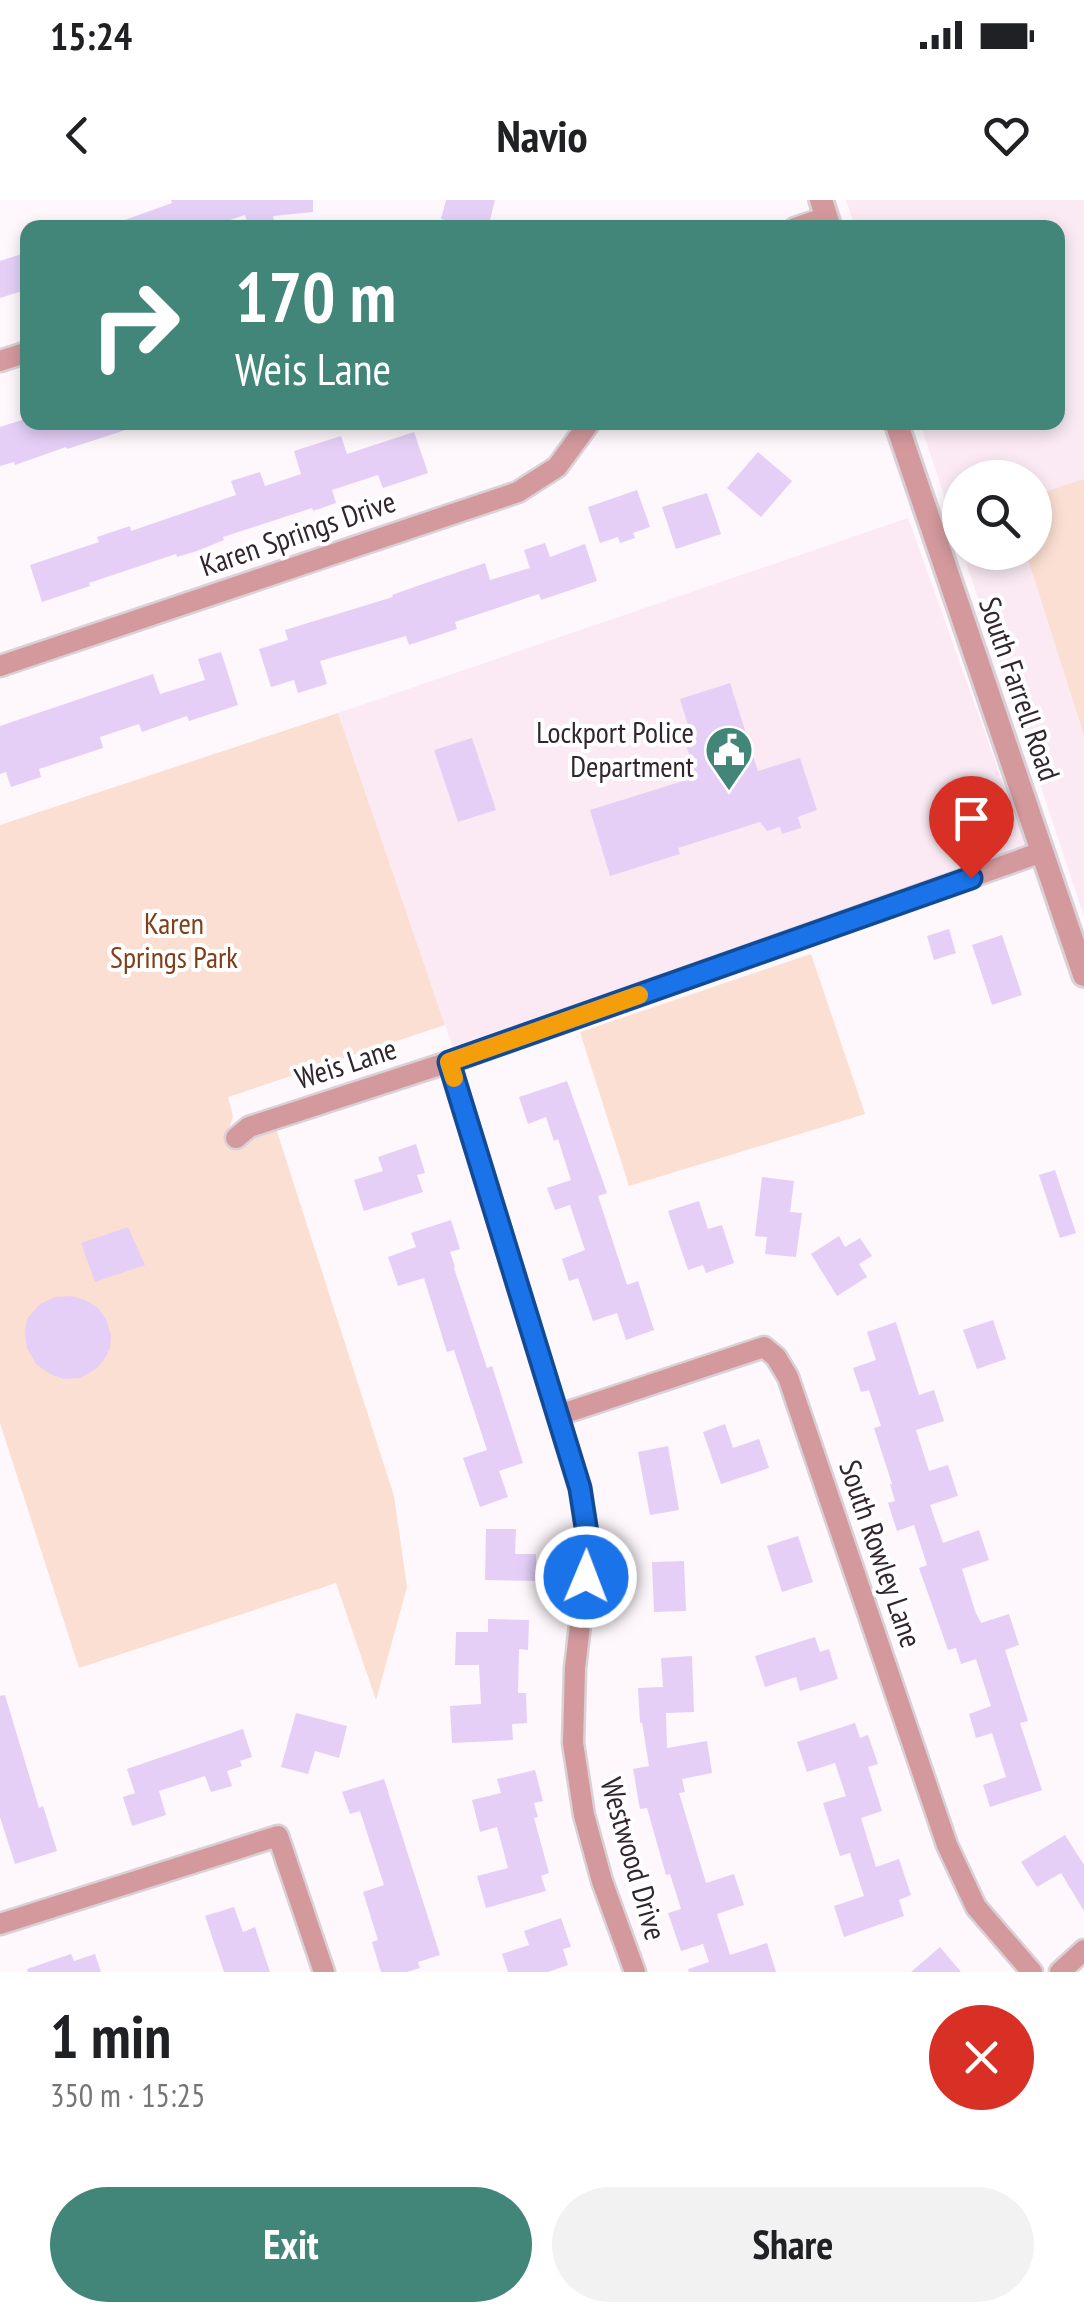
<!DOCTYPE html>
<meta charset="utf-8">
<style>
body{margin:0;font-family:"PT Sans Narrow",sans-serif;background:#f2f2f2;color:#202124;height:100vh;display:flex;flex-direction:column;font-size:38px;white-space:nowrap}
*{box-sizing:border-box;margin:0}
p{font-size:32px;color:#757577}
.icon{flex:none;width:55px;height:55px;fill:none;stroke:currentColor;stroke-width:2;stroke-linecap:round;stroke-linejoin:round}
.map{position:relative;height:1772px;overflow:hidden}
.side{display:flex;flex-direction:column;background:#fff;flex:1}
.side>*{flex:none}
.hud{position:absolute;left:20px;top:20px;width:1045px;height:210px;border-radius:20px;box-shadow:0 5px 15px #0003;background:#428679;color:#fff;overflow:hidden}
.tools{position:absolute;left:942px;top:260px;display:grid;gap:20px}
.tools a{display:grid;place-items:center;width:110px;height:110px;border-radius:50%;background:#fff;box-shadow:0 5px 15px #0003;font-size:50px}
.pin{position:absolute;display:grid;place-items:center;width:85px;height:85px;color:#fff;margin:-102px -42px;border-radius:50% 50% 50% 0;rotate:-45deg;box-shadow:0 0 10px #0007}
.pin .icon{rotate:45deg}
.me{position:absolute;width:110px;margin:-55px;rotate:1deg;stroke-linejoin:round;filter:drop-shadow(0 0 8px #0008)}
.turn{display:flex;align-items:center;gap:35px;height:210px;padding:0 50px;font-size:45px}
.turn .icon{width:130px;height:130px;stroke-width:2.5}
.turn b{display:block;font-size:70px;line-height:85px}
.round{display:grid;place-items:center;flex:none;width:105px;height:105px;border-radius:52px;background:#f2f2f2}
.summary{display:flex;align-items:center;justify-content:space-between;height:170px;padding:0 50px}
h1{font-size:60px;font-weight:800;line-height:75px}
.cta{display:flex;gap:20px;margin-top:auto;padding:20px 50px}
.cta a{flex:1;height:115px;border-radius:60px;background:#428679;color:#fff;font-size:40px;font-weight:800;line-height:115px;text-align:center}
.cta a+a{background:#f2f2f2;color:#202124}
.status{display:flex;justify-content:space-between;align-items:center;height:70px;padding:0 50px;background:#fff;direction:ltr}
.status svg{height:28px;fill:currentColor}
header{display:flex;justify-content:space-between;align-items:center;height:130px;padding:0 50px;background:#fff;font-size:45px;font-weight:800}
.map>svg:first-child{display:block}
</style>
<div class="status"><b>15:24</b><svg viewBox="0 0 49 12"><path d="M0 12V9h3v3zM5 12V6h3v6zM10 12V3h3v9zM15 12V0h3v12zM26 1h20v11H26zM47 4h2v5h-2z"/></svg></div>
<header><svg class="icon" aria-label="back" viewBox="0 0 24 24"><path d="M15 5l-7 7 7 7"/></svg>Navio<svg class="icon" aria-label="heart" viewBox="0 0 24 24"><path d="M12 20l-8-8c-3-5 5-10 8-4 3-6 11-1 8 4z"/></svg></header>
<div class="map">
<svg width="1084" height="1772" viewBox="0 0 1084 1772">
<rect width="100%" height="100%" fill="#fef7fb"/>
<!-- built -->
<g fill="#fbeaf4">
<path d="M846 0H1084V716L963 353 1035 352V278H960V343L920 223 1058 222V28L855 27Z"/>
<path d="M908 318 1027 650 453 848 338 513Z"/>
</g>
<!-- green -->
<g fill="#fbdfd2">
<path d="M1084 279V535L1026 353 1035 352V295Z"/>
<path d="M338 513 445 825 228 897 233 916 228 933 273 919 394 1296 407 1387 376 1500 336 1383 79 1468 0 1223V625Z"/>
<path d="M811 754 865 914 629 986 580 832Z"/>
</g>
<!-- building -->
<g fill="#e5cff7">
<path d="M171 0H313V12L273 16 275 24 265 28H249L245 15 206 28H112L111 25 172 3Z"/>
<path d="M446 0H495L488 28H473L441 19Z"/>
<path d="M28 52V89L0 98V61Z"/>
<path d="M28 218V222H138V226L67 249 66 247 15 265 14 262 0 266V227Z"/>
<path d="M414 232 428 273 383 288 378 275 332 290 336 303 313 311 312 308 223 337 224 340 197 351 177 357 176 354 89 383 90 386 42 402 30 365 99 342 97 337 130 326 131 331 236 295 231 281 260 272 265 286 301 274 294 251 341 236 347 254Z"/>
<path d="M758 252 792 281 761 317 727 288Z"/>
<path d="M637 290 650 327 633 333 635 338 620 343 618 337 600 343 588 307Z"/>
<path d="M707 293 721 334 676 349 662 307Z"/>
<path d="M545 343 550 357 585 344 597 381 541 400 539 394 455 422 457 429 409 445 406 436 320 461 327 484 298 493 294 480 271 487 259 449 288 440 285 430 393 397 392 395 420 385 485 363 490 380 530 368 524 350Z"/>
<path d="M221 452 238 505 189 521 187 516 142 532 139 524 100 537 103 548 39 569 41 577 11 587 6 572 0 574V526L153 474 160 494 205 480 198 459Z"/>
<path d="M730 483 758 571 800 558 817 610 798 617 801 628 782 634 780 627 767 631 760 622 678 648 680 654 610 676 590 610 696 577 683 535 690 532 680 499Z"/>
<path d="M472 538 496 610 458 622 434 550Z"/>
<path d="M949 729 956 753 934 760 927 736Z"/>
<path d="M1002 735 1022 795 992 805 972 745Z"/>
<path d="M567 881 607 993 598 996 627 1085 638 1081 654 1130 626 1140 617 1113 593 1121 578 1078 569 1081 562 1059 585 1050 570 1005 555 1010 547 988 571 980 558 939 554 941 546 917 528 924 519 897Z"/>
<path d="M416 944 425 973 417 975 423 992 364 1011 354 980 383 971 378 957Z"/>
<path d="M1055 970 1076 1033 1060 1038 1039 975Z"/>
<path d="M762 977 794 981 790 1012 802 1013 796 1057 765 1054 767 1037 755 1036Z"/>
<path d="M699 1001 708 1029 722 1025 734 1063 706 1073 703 1065 688 1070 668 1011Z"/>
<path d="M451 1020 460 1049 450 1052 455 1067 454 1068 487 1168 492 1166 523 1263 499 1271 508 1297 480 1307 463 1258 487 1250 454 1150 447 1152 424 1078 398 1086 388 1057 416 1047 411 1033Z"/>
<path d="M128 1027 145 1065 95 1082 81 1043Z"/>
<path d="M839 1036 845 1047 860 1038 872 1056 859 1064 867 1077 837 1096 811 1054Z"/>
<path d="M71 1096 85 1100 98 1108 106 1119 111 1135 110 1148 104 1160 96 1169 80 1178 64 1179 50 1174 36 1164 27 1148 25 1133 27 1119 40 1104 55 1097Z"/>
<path d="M993 1120 1006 1159 977 1169 963 1130Z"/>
<path d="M896 1122 919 1195 934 1190 944 1221 916 1230 929 1271 948 1265 958 1296 930 1305 943 1343 979 1330 989 1360 962 1369 975 1411 981 1423 1009 1414 1019 1445 1005 1450 1028 1521 1020 1523 1042 1590 990 1607 983 1585 1006 1577 992 1533 976 1538 969 1514 991 1506 976 1459 961 1464 956 1448 948 1450 919 1368 927 1365 914 1325 897 1331 888 1303 895 1301 890 1284H892L874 1228 881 1226 869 1190 861 1192 853 1168 876 1160 867 1132Z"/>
<path d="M725 1224 733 1248 759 1239 769 1268 721 1284 703 1232Z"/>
<path d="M668 1246 679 1310 650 1315 638 1252Z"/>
<path d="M486 1329H516L515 1354H536V1381L485 1380Z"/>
<path d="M798 1336 813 1382 782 1392 767 1346Z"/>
<path d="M684 1361 686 1411 654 1412 652 1362Z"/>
<path d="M488 1419 529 1420 528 1450 519 1449 518 1493H526L527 1523 512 1524 513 1540 452 1543 450 1506 481 1504 479 1465H455L456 1432H488Z"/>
<path d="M815 1437 820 1452 829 1449 838 1479 800 1491 796 1477 765 1487 755 1456Z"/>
<path d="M692 1456 694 1512 666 1513 667 1548 707 1541 712 1573 682 1579 685 1592 679 1593 706 1683 734 1674 744 1705 717 1714 730 1755 767 1743 776 1772H689L688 1769 709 1762 703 1744 681 1751 668 1713 681 1709 670 1674 666 1675 647 1608 640 1609 633 1569 649 1566 642 1522 640 1523 638 1488 663 1487 661 1458Z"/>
<path d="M5 1495 39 1608 43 1606 57 1651 15 1664 0 1617V1496Z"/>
<path d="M296 1513 347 1526 339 1558 315 1551 308 1574 281 1567Z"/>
<path d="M855 1523 860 1538 868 1535 878 1564 868 1567 882 1611 861 1618 876 1667 899 1659 911 1695 899 1700 904 1716 844 1737 834 1706 864 1696 850 1653 840 1656 823 1603 846 1596 835 1563 807 1572 797 1542Z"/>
<path d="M243 1529 252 1557 240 1561 242 1566 227 1571 232 1586 211 1592 205 1576 159 1591 166 1615 132 1626 123 1597 135 1593 127 1569Z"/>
<path d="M535 1570 543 1601 534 1603 538 1617 534 1618 549 1673 541 1676 546 1691 486 1708 477 1676 508 1668 497 1627 480 1632 472 1600 501 1593 497 1579Z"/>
<path d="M384 1579 440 1755 418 1762 420 1768 407 1772H381L372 1742 378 1740 363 1692 384 1685 360 1611 350 1614 342 1592Z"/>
<path d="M1065 1635 1084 1665V1711L1061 1673 1037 1687 1021 1662Z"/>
<path d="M234 1707 243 1732 255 1727 270 1772H224L205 1716Z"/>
<path d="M561 1718 571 1747 563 1749 568 1765 548 1772H508L502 1754 529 1745 524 1731Z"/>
<path d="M940 1747 961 1772H911Z"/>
<path d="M71 1754 74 1761 95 1754 101 1772H28L27 1769Z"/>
</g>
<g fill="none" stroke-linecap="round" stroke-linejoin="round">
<!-- minor casing -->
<g stroke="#d9d1d6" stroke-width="25">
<g id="minor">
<path d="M795 28 827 17"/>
<path d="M0 161 28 152"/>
<path d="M0 466 518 292 557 267 590 222"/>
<path d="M449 862 580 1289 589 1347 575 1468 573 1543 584 1615 602 1681 635 1772"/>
<path d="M236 938 249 927 449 862 1042 652"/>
<path d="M559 1215 764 1147 776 1157 788 1177 947 1645 976 1707 1032 1772"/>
<path d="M0 1724 278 1636 324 1772"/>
<path d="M1060 1772 1084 1750"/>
</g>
</g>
<!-- tertiary casing -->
<g stroke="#d9d1d6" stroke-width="28">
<g id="tertiary">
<path d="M821 0 830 28"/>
<path d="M896 222 1084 775"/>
</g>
</g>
<!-- minor -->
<use href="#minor" stroke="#d4999d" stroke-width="20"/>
<!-- tertiary -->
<use href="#tertiary" stroke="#d4999d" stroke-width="22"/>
</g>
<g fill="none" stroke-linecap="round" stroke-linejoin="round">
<!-- route casing -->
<g stroke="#114b97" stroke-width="25">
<path id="route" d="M586 1377 589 1346 580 1288 449 862 971 678"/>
</g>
<!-- route -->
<use href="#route" stroke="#1a73e8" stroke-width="18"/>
<!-- slow -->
<path stroke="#f59e0b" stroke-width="18" d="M454 878 449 862 639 795"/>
</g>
<!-- icons -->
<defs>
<g id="civic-pin" transform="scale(2.5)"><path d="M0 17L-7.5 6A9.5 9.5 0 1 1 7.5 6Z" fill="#428679" stroke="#fff"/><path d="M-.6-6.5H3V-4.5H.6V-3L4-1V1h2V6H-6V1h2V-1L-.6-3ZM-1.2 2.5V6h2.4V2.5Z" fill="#fff"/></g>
</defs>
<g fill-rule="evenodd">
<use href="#civic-pin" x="729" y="550"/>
</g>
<g text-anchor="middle" stroke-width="8" stroke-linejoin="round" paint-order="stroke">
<!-- street labels -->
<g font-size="30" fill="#32252d" stroke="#fff">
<text transform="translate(298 334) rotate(-19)" y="10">Karen Springs Drive</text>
<text transform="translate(1019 489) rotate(71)" y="10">South Farrell Road</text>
<text transform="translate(346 864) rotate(-18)" y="10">Weis Lane</text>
<text transform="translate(880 1354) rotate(71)" y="10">South Rowley Lane</text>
<text transform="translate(633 1659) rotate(74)" y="10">Westwood Drive</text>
</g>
<!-- poi labels -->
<g font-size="30" fill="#32252d" stroke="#fff" text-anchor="end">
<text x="694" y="543">Lockport Police<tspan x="694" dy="34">Department</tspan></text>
</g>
<!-- park labels -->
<g font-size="30" fill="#803e19" stroke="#fff">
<text x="174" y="734">Karen<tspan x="174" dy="34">Springs Park</tspan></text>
</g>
</g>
</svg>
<div class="tools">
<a><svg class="icon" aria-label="search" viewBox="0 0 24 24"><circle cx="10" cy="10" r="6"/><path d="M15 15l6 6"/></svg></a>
</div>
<div class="pin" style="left:971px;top:678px;background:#d93025"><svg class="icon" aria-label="arrive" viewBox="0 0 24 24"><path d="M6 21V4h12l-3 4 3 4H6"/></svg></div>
<svg class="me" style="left:586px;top:1377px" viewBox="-20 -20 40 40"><circle r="17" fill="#1a73e8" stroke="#fff" stroke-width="3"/><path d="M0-11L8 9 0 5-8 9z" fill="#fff"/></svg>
<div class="hud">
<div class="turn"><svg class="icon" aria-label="right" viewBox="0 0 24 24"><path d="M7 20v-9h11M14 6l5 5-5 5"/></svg><div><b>170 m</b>Weis Lane</div></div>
</div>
</div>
<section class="side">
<div class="summary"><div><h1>1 min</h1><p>350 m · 15:25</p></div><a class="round" style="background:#d93025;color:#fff"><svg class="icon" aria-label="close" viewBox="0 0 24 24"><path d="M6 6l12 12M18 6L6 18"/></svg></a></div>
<div class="cta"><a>Exit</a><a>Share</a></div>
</section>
